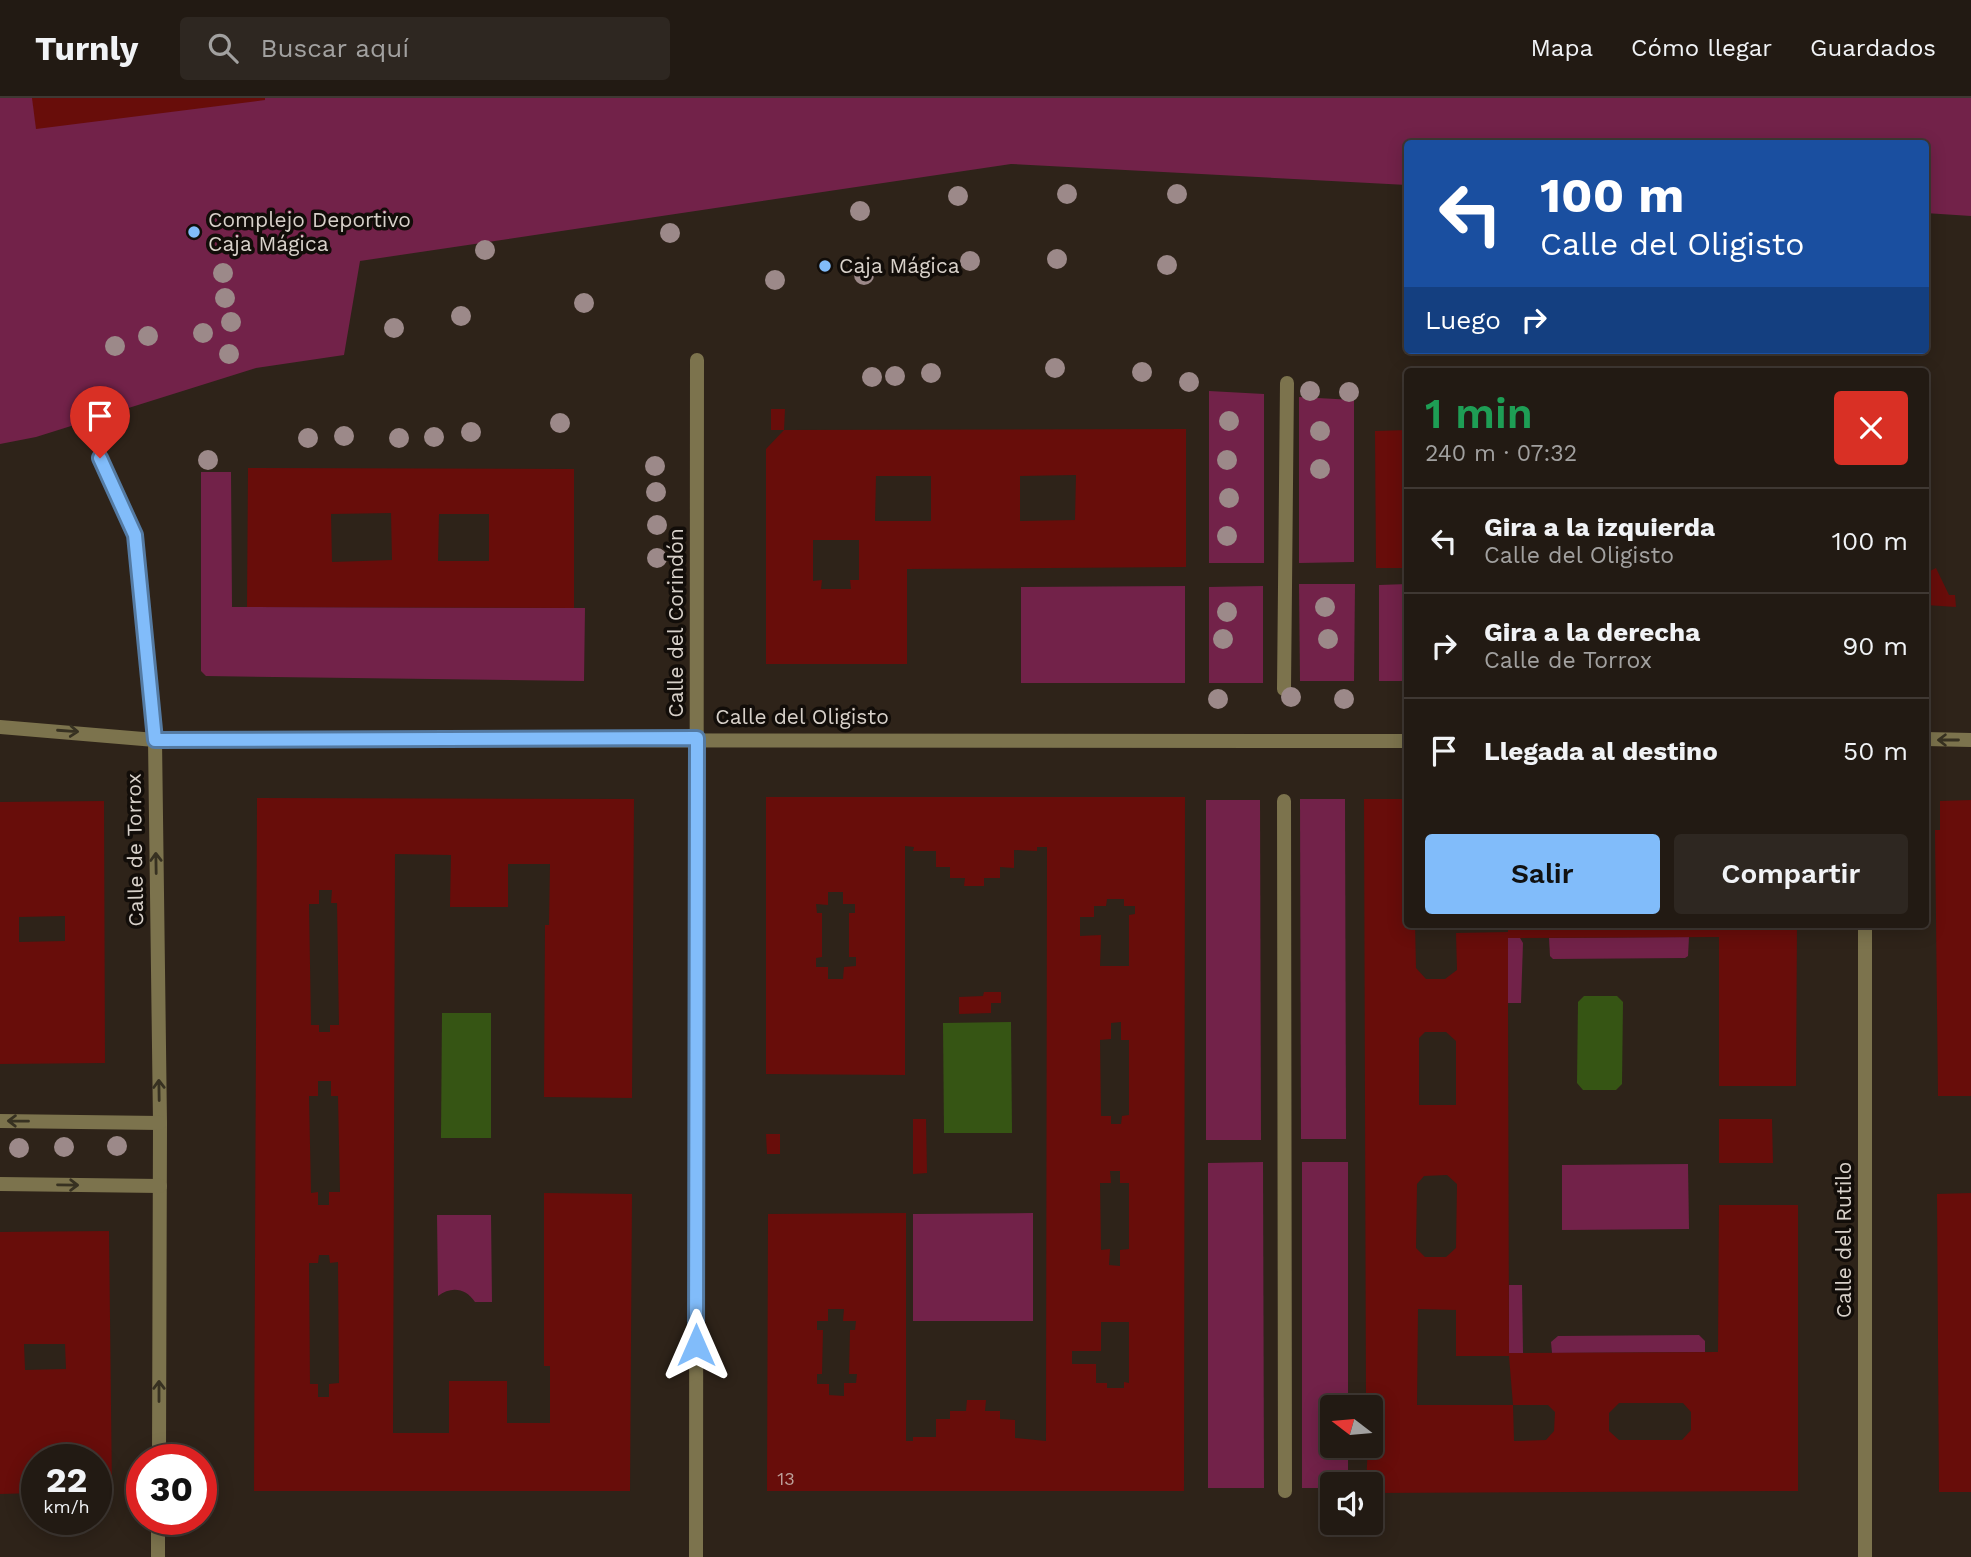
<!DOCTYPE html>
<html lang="es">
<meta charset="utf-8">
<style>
body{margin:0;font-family:"Work Sans",sans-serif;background:#2e2721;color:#f1f3f6;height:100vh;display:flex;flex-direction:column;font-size:26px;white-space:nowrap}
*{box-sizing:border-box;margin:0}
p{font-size:23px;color:#a2a1a0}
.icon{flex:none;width:38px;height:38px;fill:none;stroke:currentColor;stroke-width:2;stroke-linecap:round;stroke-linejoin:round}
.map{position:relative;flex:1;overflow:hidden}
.drawer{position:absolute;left:1404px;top:270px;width:525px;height:560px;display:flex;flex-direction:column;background:#221a13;border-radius:7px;box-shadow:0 4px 18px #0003,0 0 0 2px #3f3833}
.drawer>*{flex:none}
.top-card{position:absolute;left:1404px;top:42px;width:525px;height:214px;border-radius:7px;box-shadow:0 4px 18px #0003,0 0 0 2px #3f3833;background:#1a4fa0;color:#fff;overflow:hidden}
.needle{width:46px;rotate:286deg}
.tools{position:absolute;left:1320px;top:1297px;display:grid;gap:14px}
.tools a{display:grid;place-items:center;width:63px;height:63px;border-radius:7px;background:#221a13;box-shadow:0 4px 18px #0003,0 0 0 2px #3f3833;font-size:35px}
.speed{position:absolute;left:21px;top:1346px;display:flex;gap:14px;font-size:35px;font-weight:700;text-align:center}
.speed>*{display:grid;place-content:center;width:91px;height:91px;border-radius:50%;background:#221a13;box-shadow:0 4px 18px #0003,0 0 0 2px #3f3833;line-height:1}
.speed small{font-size:18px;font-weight:400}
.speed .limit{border:10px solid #d22;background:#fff;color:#111}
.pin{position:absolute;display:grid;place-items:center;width:60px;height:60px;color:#fff;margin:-72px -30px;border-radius:50% 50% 50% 0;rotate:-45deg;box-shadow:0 0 7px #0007}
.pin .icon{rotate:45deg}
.me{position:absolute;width:77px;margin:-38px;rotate:0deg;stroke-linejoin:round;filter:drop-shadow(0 0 5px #0008)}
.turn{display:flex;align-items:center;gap:24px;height:147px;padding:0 21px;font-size:32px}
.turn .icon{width:91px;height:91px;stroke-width:2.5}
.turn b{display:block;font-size:49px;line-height:60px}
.then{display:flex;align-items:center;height:66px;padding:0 21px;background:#0003;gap:14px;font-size:26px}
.round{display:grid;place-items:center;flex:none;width:74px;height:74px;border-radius:7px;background:#2e2721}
.summary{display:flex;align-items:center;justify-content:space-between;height:119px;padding:0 21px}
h1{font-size:42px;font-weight:600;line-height:52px;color:#1e9e55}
.button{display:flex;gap:14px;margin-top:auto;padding:14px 21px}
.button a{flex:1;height:80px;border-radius:7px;background:#81bcfa;color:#111;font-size:28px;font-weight:600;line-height:80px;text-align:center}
.button a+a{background:#2e2721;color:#f1f3f6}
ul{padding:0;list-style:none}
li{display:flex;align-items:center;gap:21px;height:105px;padding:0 21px;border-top:2px solid #3f3833}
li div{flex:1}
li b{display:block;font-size:26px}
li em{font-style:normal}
header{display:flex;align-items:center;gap:42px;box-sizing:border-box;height:98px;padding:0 35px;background:#221a13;border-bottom:2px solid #3f3833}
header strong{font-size:33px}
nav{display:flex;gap:38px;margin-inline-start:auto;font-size:24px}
.search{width:490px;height:63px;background:#2e2721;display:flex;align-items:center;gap:18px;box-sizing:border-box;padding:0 24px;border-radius:7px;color:#a2a1a0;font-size:26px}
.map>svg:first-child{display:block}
</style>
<header>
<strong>Turnly</strong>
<div class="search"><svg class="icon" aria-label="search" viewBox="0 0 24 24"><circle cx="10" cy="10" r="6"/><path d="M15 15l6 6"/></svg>Buscar aquí</div>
<nav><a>Mapa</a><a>Cómo llegar</a><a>Guardados</a></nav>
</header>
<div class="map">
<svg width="1971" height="1459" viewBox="0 0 1971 1459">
<rect width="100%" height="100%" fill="#2e2319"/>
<!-- green -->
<g fill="#722249">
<path d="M0 0H1971V118L1925 115V46H1407V87L1011 66 360 163 344 257 256 270 36 339 0 346Z"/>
<path d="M1209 293 1264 296V465H1209Z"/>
<path d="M1299 299 1354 302V464L1299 465Z"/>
<path d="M201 374H231L232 509 585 510 584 583 206 578 201 573Z"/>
<path d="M1299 486H1355L1354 583H1300Z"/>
<path d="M1407 486V583H1379V487Z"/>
<path d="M1185 488V585H1021V489Z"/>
<path d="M1263 488V585H1209V489Z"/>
<path d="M1300 701H1345L1346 1041H1301Z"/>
<path d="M1206 702H1260L1261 1042H1206Z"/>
<path d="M1689 839 1688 858 1685 860 1553 861 1550 858 1549 840Z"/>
<path d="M1508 840H1520L1523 845 1521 905H1508Z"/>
<path d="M1263 1064 1264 1390H1208V1065Z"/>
<path d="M1302 1064H1348V1309H1332V1348H1348V1386H1332V1390H1302Z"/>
<path d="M1688 1066 1689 1131 1562 1132V1067Z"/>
<path d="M1033 1115V1223H913V1116Z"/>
<path d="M437 1117H491L492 1204H475C466 1190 451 1188 438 1198Z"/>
<path d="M1509 1187H1522L1523 1255H1509Z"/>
<path d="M1699 1237 1705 1243V1254L1552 1255 1551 1244 1558 1238Z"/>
</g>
<!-- water -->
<g fill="#365514">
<path d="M1584 898H1617L1623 904 1622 986 1616 992H1583L1577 985 1578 904Z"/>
<path d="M442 915H491V1040H441Z"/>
<path d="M1011 924 1012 1035H944L943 925Z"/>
</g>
<!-- building -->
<g fill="#680d0a" fill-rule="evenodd">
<path d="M32 0H265V2L36 31Z"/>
<path d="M771 311H785L784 332H771Z"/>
<path d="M1186 331V469L907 471V566H766V351L784 332ZM1076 377 1075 422 1020 423V378ZM876 378H931V423H875ZM813 442H859V482H850L851 491H821L822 482 813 483Z"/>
<path d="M1407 332V470H1376L1375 333Z"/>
<path d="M248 370 574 371V510L247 509ZM391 415 392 462 332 464 331 416ZM439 416H489V463H438Z"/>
<path d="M1936 470 1949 497H1955L1956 509 1926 507V475Z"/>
<path d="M766 699H1185L1184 1393H767L768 1116 906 1115V1343H913V1339H936V1321H950V1313H966L967 1302H986L985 1313H1000V1321L1015 1322V1340L1046 1343 1047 749H1037V753L1014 752V770L1000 769V780H984V788H964L965 780H950V769H936V753H913L914 749 905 748V977L766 976ZM828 794H843V806H855V815H849V859H856V868L844 869 843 881H828V869H816V860L822 859V815H817L816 806 828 807ZM1107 801H1124V808H1135V816L1129 817V868H1100L1101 837 1080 838V819H1094V808H1106ZM1121 924V942H1129V1017L1122 1018 1121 1026H1111V1018H1101L1100 942 1111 941V925ZM1110 1073H1120V1085H1129V1151L1120 1152V1168L1109 1167 1110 1151 1101 1152 1100 1085H1111ZM828 1211H844L843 1223H856L855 1232H850L849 1276H857L856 1285H844V1298L829 1297V1286H817V1276H822L823 1232H817V1223H828ZM1101 1224H1129V1285L1124 1284V1290H1107V1285H1096V1266H1072V1253H1101Z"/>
<path d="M257 700 634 701 632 1000 544 999 545 827H549L550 766H508V809H450L451 757 395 756 393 1335H449V1283H507V1325H550V1268H544V1095L632 1096 630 1393H254ZM319 792H332L331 805H337L339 927H330V934H319V927H311L309 806H319ZM318 983H331V998H338L340 1094H329V1107H318V1094L311 1095 309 998H318ZM319 1157H329L330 1165 338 1164 339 1285 329 1286V1299H318V1286H310L309 1165H318Z"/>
<path d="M1364 701H1407V826H1415L1416 870 1426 881H1445L1457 872 1456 835 1508 834V826H1797L1796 988H1719V839L1508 840V905L1509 1255 1718 1254 1719 1107H1798V1393L1370 1395V1386H1366L1370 1309H1366ZM1425 934H1446L1456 943V1007H1419V940ZM1447 1077 1457 1086 1456 1150 1446 1159H1425L1416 1150 1417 1086 1424 1078ZM1418 1211 1456 1212V1258H1509L1513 1307H1548L1555 1314 1554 1333 1546 1342 1514 1343 1513 1307H1417ZM1619 1305H1683L1691 1314V1332L1682 1342H1619L1609 1333V1315Z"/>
<path d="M1971 702V998H1938L1935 732H1940V703Z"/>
<path d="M104 703 105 965 0 966V704ZM65 818V843L19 844V819Z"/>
<path d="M984 894H1001V905H991V915L959 916V899L983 898Z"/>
<path d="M913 1021H926L927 1075 913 1076Z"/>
<path d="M1719 1021H1772L1773 1065H1719Z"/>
<path d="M766 1036H780V1056H767Z"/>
<path d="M1971 1095V1394H1939L1937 1096Z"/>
<path d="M109 1133 112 1394H96V1362H37V1395L0 1396V1134ZM24 1246H65L66 1271 25 1272Z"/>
</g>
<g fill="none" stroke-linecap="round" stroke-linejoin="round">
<!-- pedestrian -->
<g stroke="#7c734d" stroke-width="14">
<path d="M1284 591 1287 285"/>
<path d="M1284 703 1285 1393"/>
</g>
<!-- minor -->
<g stroke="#7c734d" stroke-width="14">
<path d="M100 360 135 437 155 642 160 1025 159 1362"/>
<path d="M0 629 155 642 1407 643"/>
<path d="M1925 641 1971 642"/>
<path d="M0 1023 160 1025"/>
<path d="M0 1086 160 1088"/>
<path d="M158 1459V1421"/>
<path d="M696 1459 697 262"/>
<path d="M1865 1459V826"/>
</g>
</g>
<!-- trees -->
<g fill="#9c8989">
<circle cx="1067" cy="96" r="10"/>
<circle cx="1177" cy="96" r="10"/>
<circle cx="958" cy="98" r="10"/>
<circle cx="860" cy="113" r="10"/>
<circle cx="670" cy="135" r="10"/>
<circle cx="485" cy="152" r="10"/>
<circle cx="1057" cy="161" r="10"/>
<circle cx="970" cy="163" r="10"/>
<circle cx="1167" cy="167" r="10"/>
<circle cx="223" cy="175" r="10"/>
<circle cx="864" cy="177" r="10"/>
<circle cx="775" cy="182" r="10"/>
<circle cx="225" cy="200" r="10"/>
<circle cx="584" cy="205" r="10"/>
<circle cx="461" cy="218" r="10"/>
<circle cx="231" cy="224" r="10"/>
<circle cx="394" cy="230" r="10"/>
<circle cx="203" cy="235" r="10"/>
<circle cx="148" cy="238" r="10"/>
<circle cx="115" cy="248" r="10"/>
<circle cx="229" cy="256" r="10"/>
<circle cx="1055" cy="270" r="10"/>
<circle cx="1142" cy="274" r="10"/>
<circle cx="931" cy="275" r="10"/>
<circle cx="895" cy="278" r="10"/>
<circle cx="872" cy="279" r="10"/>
<circle cx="1189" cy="284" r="10"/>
<circle cx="1310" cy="293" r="10"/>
<circle cx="1349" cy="294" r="10"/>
<circle cx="1229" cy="323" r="10"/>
<circle cx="560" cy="325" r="10"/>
<circle cx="1320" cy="333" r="10"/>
<circle cx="471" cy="334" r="10"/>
<circle cx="344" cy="338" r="10"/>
<circle cx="434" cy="339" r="10"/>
<circle cx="308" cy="340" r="10"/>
<circle cx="399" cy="340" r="10"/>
<circle cx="208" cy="362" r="10"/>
<circle cx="1227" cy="362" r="10"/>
<circle cx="655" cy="368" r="10"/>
<circle cx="1320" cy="371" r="10"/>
<circle cx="656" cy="394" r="10"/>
<circle cx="1229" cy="400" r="10"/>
<circle cx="657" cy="427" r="10"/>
<circle cx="1227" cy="438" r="10"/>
<circle cx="657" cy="460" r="10"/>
<circle cx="1325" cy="509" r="10"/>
<circle cx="1227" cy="514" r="10"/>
<circle cx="1223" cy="541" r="10"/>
<circle cx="1328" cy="541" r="10"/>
<circle cx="1291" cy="599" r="10"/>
<circle cx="1218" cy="601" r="10"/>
<circle cx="1344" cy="601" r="10"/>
<circle cx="117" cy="1048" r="10"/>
<circle cx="64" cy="1049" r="10"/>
<circle cx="19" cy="1050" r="10"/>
</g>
<!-- one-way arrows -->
<defs><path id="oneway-shaft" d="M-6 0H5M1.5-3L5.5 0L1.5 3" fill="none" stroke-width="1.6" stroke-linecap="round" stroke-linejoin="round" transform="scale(1.75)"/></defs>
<g stroke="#373121">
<use href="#oneway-shaft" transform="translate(68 633) rotate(4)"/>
<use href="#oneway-shaft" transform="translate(1948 642) rotate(-180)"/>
<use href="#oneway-shaft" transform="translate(156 765) rotate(-91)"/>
<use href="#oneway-shaft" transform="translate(159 992) rotate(-91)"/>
<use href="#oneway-shaft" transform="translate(18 1023) rotate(-179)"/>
<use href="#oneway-shaft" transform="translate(68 1087) rotate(1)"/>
<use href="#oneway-shaft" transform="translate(159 1293) rotate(-90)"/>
</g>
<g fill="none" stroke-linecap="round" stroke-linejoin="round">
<!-- route casing -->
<g stroke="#547aa2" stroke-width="18">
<path id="route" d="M100 360 135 437 155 642 697 640 696 1247"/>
</g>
<!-- route -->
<use href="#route" stroke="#81bcfa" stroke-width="12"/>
</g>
<!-- markers -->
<g fill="#81bcfa" stroke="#120d09" stroke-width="2.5">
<circle cx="194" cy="134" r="7"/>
<circle cx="825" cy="168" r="7"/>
</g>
<g text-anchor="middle" stroke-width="7" stroke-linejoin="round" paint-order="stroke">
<!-- number labels -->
<g font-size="18" fill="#bca09a">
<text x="786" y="1387">13</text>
</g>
<!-- poi labels -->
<g font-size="21" fill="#d8d1ca" stroke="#120d09" text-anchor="start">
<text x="208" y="129">Complejo Deportivo<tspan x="208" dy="24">Caja Mágica</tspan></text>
<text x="839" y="175">Caja Mágica</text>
</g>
<!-- street labels -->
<g font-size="21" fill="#d8d1ca" stroke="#120d09">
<text transform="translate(676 525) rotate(-90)" y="7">Calle del Corindón</text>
<text x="802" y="626">Calle del Oligisto</text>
<text transform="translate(135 752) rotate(-91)" y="7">Calle de Torrox</text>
<text transform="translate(1844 1142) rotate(-90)" y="7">Calle del Rutilo</text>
</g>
</g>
</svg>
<div class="tools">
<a><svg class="needle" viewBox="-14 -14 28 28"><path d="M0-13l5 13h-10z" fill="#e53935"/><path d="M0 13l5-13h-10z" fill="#a2a1a0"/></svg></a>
<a><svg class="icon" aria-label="sound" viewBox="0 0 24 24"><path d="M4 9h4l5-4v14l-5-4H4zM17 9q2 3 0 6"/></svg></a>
</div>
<div class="speed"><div>22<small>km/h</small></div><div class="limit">30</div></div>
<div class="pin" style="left:100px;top:360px;background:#d93025"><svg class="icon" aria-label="arrive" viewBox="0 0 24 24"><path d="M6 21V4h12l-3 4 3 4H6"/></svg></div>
<svg class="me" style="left:696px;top:1247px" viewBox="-20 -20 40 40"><path d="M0-17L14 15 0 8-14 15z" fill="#81bcfa" stroke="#fff" stroke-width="4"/></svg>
<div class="top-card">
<div class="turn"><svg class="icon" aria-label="left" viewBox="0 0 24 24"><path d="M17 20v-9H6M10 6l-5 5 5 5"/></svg><div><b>100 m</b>Calle del Oligisto</div></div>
<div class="then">Luego<svg class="icon" aria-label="right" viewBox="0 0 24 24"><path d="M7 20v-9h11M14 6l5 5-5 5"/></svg></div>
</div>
<section class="drawer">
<div class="summary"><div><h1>1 min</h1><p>240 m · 07:32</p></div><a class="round" style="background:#d93025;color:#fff"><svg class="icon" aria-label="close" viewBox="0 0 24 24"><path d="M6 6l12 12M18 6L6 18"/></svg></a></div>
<ul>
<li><svg class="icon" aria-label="left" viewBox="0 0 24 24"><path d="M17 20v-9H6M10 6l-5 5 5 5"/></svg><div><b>Gira a la izquierda</b><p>Calle del Oligisto</p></div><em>100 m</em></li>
<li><svg class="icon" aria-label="right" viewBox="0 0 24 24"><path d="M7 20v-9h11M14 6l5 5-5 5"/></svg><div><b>Gira a la derecha</b><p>Calle de Torrox</p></div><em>90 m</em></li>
<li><svg class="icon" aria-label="arrive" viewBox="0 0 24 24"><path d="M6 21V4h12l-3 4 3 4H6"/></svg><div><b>Llegada al destino</b></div><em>50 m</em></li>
</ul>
<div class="button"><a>Salir</a><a>Compartir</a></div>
</section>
</div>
